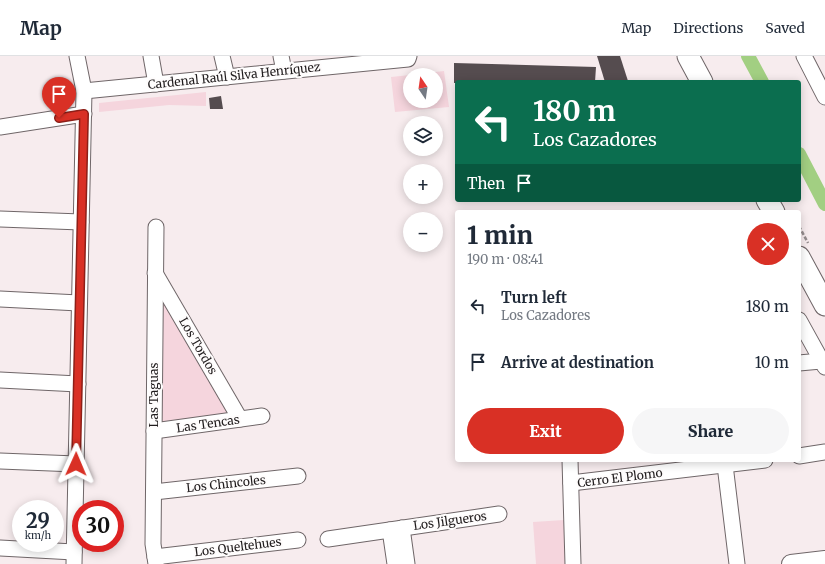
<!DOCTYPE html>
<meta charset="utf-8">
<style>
body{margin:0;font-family:Merriweather,serif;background:#f6f6f7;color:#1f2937;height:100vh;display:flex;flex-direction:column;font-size:15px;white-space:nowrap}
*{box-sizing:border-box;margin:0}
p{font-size:13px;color:#747a83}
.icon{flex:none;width:22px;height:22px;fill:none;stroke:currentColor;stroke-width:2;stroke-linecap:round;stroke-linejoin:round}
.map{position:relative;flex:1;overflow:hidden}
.details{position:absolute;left:455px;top:154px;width:346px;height:252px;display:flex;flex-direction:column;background:#fff;border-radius:4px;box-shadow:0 2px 10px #0003}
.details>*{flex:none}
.hud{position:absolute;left:455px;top:24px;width:346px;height:122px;border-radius:4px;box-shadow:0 2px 10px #0003;background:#0b6e4f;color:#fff;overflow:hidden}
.needle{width:26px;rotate:347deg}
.tools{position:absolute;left:403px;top:12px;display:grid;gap:8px}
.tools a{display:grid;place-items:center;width:40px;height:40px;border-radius:50%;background:#fff;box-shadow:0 2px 10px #0003;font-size:20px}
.speed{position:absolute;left:12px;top:444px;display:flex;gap:8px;font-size:20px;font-weight:700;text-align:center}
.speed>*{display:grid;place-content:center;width:52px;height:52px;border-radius:50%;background:#fff;box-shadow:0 2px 10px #0003;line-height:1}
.speed small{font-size:10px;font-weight:400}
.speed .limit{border:6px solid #d22;background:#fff;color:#111}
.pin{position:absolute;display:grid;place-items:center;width:34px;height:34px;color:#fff;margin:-41px -17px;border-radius:50% 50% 50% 0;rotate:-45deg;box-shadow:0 0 4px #0007}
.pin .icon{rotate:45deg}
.me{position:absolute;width:44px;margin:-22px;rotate:1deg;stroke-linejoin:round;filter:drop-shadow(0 0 3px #0008)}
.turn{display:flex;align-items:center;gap:14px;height:84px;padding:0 12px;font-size:18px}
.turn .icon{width:52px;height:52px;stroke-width:2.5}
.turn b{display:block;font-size:28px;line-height:34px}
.then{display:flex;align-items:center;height:38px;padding:0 12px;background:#0003;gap:8px;font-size:15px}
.round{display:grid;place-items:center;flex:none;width:42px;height:42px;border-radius:21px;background:#f6f6f7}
.head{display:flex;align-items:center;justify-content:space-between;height:68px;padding:0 12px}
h1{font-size:24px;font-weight:800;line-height:30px}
.button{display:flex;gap:8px;margin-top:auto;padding:8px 12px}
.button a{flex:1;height:46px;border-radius:24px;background:#d93025;color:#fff;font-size:16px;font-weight:800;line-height:46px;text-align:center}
.button a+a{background:#f6f6f7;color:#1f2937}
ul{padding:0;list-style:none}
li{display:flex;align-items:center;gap:12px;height:56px;padding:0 12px}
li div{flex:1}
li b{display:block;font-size:15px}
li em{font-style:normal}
header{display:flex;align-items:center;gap:24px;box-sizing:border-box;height:56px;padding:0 20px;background:#fff;border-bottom:1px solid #e0e1e3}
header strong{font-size:19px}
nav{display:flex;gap:22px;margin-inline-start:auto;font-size:14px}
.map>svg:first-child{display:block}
</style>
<header>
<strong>Map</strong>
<nav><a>Map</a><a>Directions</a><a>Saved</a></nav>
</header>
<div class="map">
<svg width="825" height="508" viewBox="0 0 825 508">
<rect width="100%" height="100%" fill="#f7ecee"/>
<!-- green -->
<g fill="#f5d5dd">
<path d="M444 15 449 51 395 56 391 21 410 19V45H436V19H411Z"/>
<path d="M206 36V50L169 49 99 56V47Z"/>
<path d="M163 242 230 358 160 367Z"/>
<path d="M564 464 567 508H536L533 466Z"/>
</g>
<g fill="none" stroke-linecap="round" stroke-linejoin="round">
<!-- canal -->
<g stroke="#a2cf82" stroke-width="14">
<path d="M748 0 762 26"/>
<path d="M799 98 825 148"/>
</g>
</g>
<!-- building -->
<g fill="#554c4f">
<path d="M597 0H620L628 25 605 26Z"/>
<path d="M454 7 596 11 595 26H457V27H454Z"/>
<path d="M221 40 223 53H210L209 42Z"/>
</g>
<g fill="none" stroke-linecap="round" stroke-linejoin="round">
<!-- minor casing -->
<g stroke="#6f6668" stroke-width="17">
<g id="minor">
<path d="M151 0 156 28"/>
<path d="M222 0 227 21"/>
<path d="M281 0 284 15"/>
<path d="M804 0 825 41"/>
<path d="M84 35 408 3 409 0"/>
<path d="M0 71 84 58"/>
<path d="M0 163 81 166"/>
<path d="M155 217 240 363"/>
<path d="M0 243 79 247"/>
<path d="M799 264 825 311"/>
<path d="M799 307 821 305"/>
<path d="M0 324 78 328"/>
<path d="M154 375 262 360"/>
<path d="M799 400 825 396"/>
<path d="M570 404 573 508"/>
<path d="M0 405 76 408"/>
<path d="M725 409 737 508"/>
<path d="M571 427 765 404"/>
<path d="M154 436 298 420"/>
<path d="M402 472 407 508"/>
<path d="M390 474 395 508"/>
<path d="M328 483 499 458"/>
<path d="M0 492 74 496"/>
<path d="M155 501 298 484"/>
<path d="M74 508 84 35 77 0"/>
<path d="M156 508 153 488 156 171"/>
</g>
</g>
<!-- tertiary casing -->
<g stroke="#6f6668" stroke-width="20">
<path id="tertiary" d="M791 508 825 504"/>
</g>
<!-- secondary casing -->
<g stroke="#6f6668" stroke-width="23">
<g id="secondary">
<path d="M688 0 702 26"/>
<path d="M767 144 774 156"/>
<path d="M799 201 825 249"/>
</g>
</g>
<!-- path -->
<path stroke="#958d8e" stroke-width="2.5" stroke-dasharray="4 2" stroke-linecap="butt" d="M799 170 808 187"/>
<!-- minor -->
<use href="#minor" stroke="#fff" stroke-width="15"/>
<!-- tertiary -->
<use href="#tertiary" stroke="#fff" stroke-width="18"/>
<!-- secondary -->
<use href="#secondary" stroke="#fff" stroke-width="21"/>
</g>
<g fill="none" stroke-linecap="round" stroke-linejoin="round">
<!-- route casing -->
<g stroke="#8d1f18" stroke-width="10">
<path id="route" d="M59 62 84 58 76 408"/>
</g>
<!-- route -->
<use href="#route" stroke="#d93025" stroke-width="7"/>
</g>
<g text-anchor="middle" stroke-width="4" stroke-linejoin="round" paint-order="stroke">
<!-- street labels -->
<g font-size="12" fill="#211d1e" stroke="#fefcfc">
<text transform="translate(234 20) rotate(-6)" y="4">Cardenal Raúl Silva Henríquez</text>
<text transform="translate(198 290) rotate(60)" y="4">Los Tordos</text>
<text transform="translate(154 339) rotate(-90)" y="4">Las Taguas</text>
<text transform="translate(208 368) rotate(-8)" y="4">Las Tencas</text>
<text transform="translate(620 422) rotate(-7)" y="4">Cerro El Plomo</text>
<text transform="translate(226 428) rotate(-6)" y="4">Los Chincoles</text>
<text transform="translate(450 465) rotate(-8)" y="4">Los Jilgueros</text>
<text transform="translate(238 491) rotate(-7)" y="4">Los Queltehues</text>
</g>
</g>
</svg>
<div class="tools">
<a><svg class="needle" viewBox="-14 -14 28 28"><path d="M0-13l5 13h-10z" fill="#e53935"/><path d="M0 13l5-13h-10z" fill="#747a83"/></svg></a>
<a><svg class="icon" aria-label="layers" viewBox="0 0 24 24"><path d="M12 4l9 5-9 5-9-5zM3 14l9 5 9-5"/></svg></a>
<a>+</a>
<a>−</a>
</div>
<div class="speed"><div>29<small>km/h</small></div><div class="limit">30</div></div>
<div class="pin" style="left:59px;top:62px;background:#d93025"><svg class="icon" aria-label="arrive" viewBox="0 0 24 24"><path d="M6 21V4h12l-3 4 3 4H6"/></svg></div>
<svg class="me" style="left:76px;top:408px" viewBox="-20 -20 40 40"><path d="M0-17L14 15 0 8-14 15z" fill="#d93025" stroke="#fff" stroke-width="4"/></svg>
<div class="hud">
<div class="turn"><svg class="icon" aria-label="left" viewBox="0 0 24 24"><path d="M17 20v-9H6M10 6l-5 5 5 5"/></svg><div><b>180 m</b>Los Cazadores</div></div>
<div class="then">Then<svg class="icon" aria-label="arrive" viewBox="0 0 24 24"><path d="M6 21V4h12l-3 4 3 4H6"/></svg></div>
</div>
<section class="details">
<div class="head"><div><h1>1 min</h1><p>190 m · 08:41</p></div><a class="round" style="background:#d93025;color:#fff"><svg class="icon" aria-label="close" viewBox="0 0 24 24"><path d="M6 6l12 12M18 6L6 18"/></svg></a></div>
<ul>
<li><svg class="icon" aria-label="left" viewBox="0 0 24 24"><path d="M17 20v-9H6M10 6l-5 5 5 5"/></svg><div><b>Turn left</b><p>Los Cazadores</p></div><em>180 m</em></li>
<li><svg class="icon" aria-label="arrive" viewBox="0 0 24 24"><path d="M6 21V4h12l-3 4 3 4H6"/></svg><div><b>Arrive at destination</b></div><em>10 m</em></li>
</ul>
<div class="button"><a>Exit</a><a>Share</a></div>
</section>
</div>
